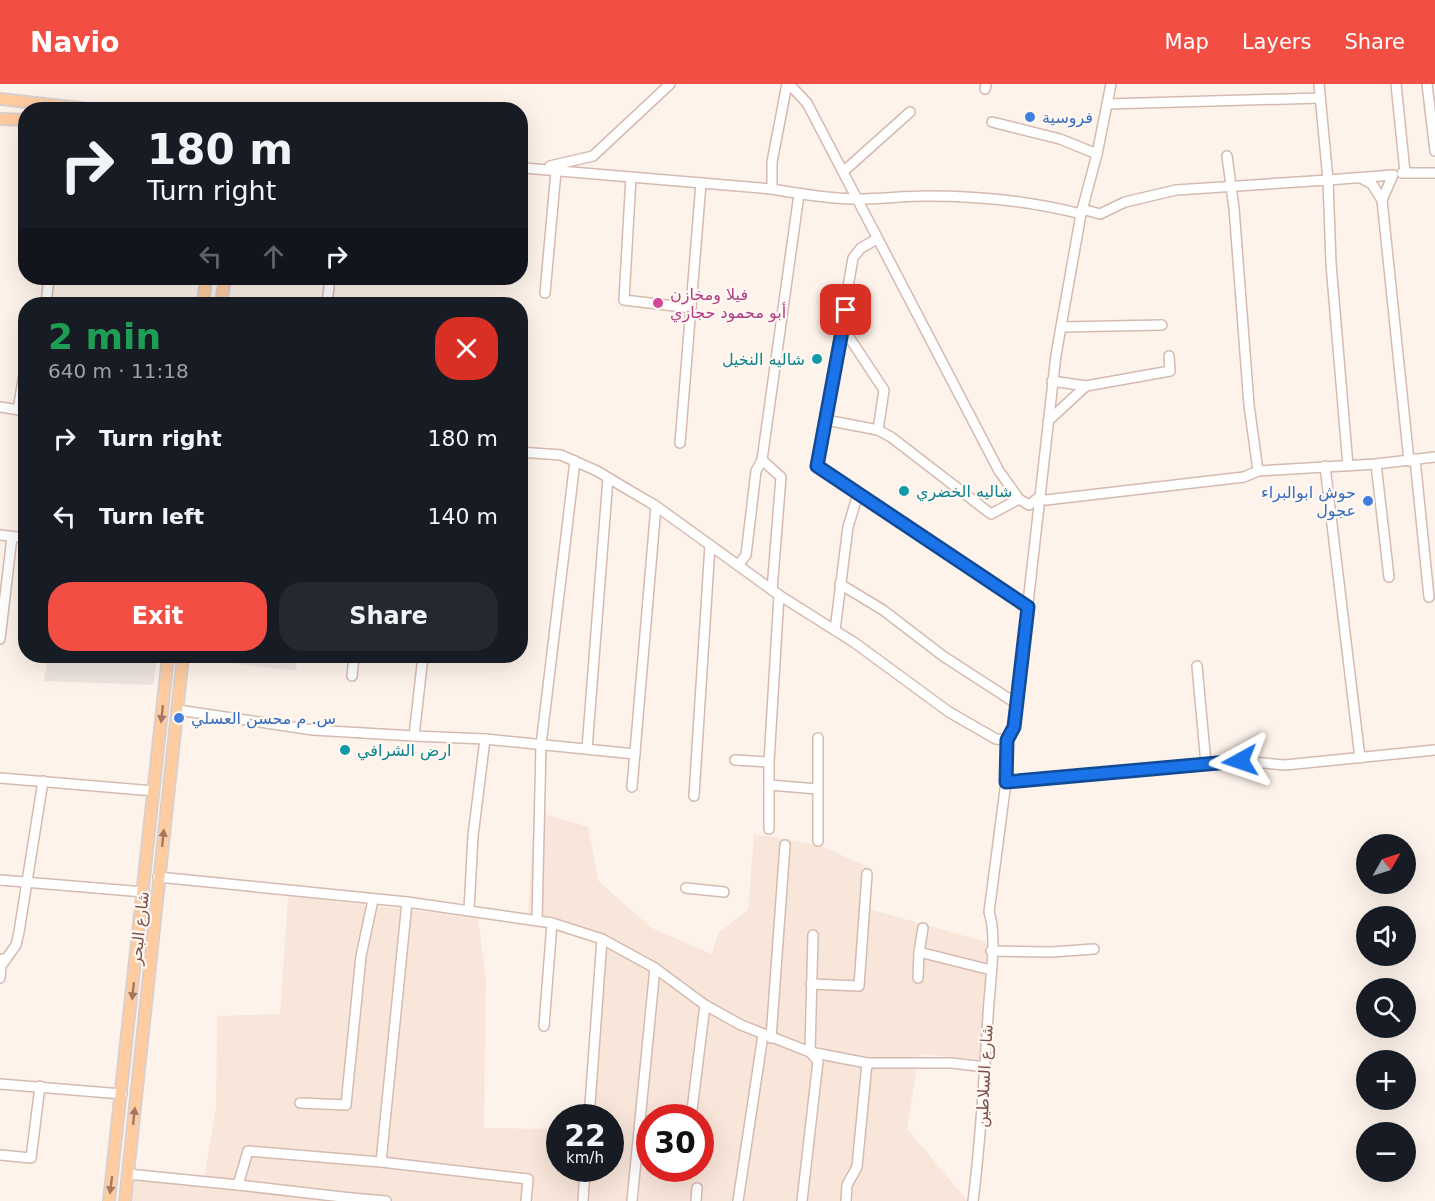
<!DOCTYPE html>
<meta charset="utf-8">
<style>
body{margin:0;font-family:"DejaVu Sans",Vazirmatn,sans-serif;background:#242831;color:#f1f3f6;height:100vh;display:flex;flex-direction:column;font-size:22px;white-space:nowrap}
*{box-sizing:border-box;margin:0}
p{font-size:20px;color:#9ea1a6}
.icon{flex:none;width:33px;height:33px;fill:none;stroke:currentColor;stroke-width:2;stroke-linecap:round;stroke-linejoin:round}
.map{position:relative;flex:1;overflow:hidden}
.drawer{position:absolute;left:18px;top:213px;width:510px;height:366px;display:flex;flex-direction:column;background:#171b24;border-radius:24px;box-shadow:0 6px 24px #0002}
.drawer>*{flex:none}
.top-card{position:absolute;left:18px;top:18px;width:510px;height:183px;border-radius:24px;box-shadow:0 6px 24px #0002;background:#171b24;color:#f1f3f6;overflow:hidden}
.needle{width:39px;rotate:51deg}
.tools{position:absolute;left:1356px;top:750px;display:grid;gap:12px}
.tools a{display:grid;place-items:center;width:60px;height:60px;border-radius:50%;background:#171b24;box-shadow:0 6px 24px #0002;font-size:30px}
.speed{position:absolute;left:546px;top:1020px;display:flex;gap:12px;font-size:30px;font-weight:700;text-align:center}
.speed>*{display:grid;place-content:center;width:78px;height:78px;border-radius:50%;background:#171b24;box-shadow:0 6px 24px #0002;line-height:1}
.speed small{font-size:15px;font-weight:400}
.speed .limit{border:9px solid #d22;background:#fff;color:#111}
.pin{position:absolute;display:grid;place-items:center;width:51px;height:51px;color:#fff;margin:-26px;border-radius:12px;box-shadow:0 3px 9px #0006}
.me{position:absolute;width:66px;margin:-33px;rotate:265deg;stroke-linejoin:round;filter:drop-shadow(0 0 4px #0008)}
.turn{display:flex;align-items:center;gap:21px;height:126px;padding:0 30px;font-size:27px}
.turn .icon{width:78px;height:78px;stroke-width:2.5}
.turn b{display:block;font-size:42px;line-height:51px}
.lanes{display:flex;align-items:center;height:57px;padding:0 30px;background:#0003;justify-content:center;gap:30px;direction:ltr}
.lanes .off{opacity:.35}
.round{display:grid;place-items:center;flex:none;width:63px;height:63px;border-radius:24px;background:#242831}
.summary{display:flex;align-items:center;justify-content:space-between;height:102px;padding:0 30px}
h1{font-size:36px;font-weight:800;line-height:45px;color:#1e9e55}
.primary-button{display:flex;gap:12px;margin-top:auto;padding:12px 30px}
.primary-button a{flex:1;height:69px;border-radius:24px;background:#f34e44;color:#fff;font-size:24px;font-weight:800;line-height:69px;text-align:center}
.primary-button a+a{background:#242831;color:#f1f3f6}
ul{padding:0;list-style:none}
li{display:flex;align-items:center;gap:18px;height:78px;padding:0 30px}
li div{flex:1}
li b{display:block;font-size:22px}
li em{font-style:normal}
header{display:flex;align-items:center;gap:36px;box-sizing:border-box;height:84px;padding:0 30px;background:#f34e44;color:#fff}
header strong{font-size:28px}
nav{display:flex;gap:33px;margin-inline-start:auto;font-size:21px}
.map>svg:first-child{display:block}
</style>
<header>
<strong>Navio</strong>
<nav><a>Map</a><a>Layers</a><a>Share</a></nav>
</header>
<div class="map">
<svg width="1435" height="1117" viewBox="0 0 1435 1117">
<rect width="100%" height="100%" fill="#fef3ea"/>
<!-- residential -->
<path fill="#f9e6da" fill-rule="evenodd" d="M534 727 588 743 599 798 652 844 712 870 718 849 748 826 754 750 819 761 868 783 866 824 986 858V976L919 970 907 1045 968 1117H130L133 1091 204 1094 216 1023 217 932 280 930 288 812 478 834 486 895 484 1044 559 1045 560 1084H610V1034L585 1033 596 888 602 850 528 829ZM650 1034H700V1084H650Z"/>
<!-- industrial -->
<g fill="#eee4e0">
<path d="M48 572H158L153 601 44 597Z"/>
<path d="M198 572H294L297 587 197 575Z"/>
</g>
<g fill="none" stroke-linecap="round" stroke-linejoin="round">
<!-- minor casing -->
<g stroke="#d5bab0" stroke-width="12">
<g id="minor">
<path d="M787 0 772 78V105C800 110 830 115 858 115 881 115 904 112 927 112 978 112 1031 117 1081 130"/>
<path d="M789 0 807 19 999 387 1019 415 1029 421 1038 414 1046 416 1244 393 1258 387 1376 380 1435 373"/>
<path d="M1319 0 1328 96 1393 91 1382 116 1409 377"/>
<path d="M1396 0 1405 88"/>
<path d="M1427 0 1435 67"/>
<path d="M985 5 986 0"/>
<path d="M1107 20 1320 14"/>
<path d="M992 38 1060 55 1097 70"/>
<path d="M1227 72 1234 124 1249 321 1258 387"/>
<path d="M550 82 593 72 670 0"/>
<path d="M524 84 772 105"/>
<path d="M844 87 910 28"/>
<path d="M1402 89H1435"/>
<path d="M631 93 624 216 691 224"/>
<path d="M1361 94 1372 100 1382 116"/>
<path d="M1082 125 1100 130 1125 118 1176 106 1328 96 1331 180 1348 382"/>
<path d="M877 155 861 164 853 174 817 382 1028 523"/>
<path d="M545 209 556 87"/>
<path d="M46 220 49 194"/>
<path d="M327 220 330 194"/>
<path d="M1061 243 1162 241"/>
<path d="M843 244 884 306 878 346 891 353 991 430 1019 415"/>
<path d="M1052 297 1086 302 1170 287 1169 272"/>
<path d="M0 323 26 327"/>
<path d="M18 326 25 284"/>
<path d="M826 336 878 346"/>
<path d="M1048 337 1086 302"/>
<path d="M680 359 701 99"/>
<path d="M520 368 561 371 597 387 627 405 656 422 779 511 855 559 949 628 996 655 1007 656"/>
<path d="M1415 375 1429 513"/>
<path d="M1376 380 1389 493"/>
<path d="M1325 382 1360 674"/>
<path d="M0 451 26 454"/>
<path d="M738 481 746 471 756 387 762 376"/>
<path d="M840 500 883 526 943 572 1017 620"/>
<path d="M772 506 781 393 762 376 799 110"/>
<path d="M835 546 848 443 858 410"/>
<path d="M0 555 12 453"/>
<path d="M423 572 414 652 485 655 635 670"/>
<path d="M1197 582 1206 680"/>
<path d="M352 592 354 572"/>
<path d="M178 626 313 646 414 652"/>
<path d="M587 665 608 394"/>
<path d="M735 676 769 678"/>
<path d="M0 694 154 707"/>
<path d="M1006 698 1240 677 1285 681 1435 666"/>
<path d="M769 701 818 705"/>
<path d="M632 703 656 422"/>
<path d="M694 712 710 461"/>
<path d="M769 745V678L779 511"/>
<path d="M818 757V654"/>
<path d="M158 793 407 818 552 839 602 855 655 884 705 921 741 941 810 968 867 979H951L986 983"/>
<path d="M0 796 144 808"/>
<path d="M686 804 724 808"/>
<path d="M469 826 473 752 485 655"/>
<path d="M537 836 541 661 575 377"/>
<path d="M923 844 919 868 991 886"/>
<path d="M991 867 1052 868 1094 865"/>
<path d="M6 875 16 861 19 848 43 697"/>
<path d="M0 894 1 882 6 875H2"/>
<path d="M918 894 919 868"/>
<path d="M811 900 859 902 867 790"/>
<path d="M544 942 552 839"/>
<path d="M771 954 785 761"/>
<path d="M0 1000 122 1010"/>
<path d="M300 1019 346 1021 361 872 373 816"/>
<path d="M589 1034 602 855"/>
<path d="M691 1034 705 921"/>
<path d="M0 1071 31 1074 40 1002"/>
<path d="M381 1078 528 1095 526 1117"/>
<path d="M128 1090 238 1101 248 1067 381 1078 407 818"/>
<path d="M238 1101 351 1114V1117"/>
<path d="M351 1114 386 1117"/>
<path d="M583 1117 585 1084"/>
<path d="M632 1117 655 884"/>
<path d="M696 1117 697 1104"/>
<path d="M738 1117 763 951"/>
<path d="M802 1117 818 977 810 968 813 851"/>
<path d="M846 1117 847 1101 857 1083 867 979"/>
<path d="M973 1117C981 1056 984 994 988 933 989 904 998 854 989 828L1006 698 1007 656 1014 643 1056 271 1081 130 1097 70 1111 0"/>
</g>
</g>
<!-- major casing -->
<g stroke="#dbcfcc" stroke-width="14">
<g id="major">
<path d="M0 15 97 26"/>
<path d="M0 35 26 36"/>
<path d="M203 220 206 194"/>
<path d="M221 220 225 194"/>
<path d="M109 1117 168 572"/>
<path d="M125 1117 183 572"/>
</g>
</g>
<!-- minor -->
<use href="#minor" stroke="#fff" stroke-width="9"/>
<!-- major -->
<use href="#major" stroke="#ffcca0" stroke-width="10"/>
</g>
<!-- one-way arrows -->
<defs><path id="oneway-solid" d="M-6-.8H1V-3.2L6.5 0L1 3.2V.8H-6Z" transform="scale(1.5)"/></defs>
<g fill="#a47763">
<use href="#oneway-solid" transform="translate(162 630) rotate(96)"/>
<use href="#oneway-solid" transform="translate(163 754) rotate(-84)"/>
<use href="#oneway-solid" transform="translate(133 907) rotate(96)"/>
<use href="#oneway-solid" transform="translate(134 1032) rotate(-84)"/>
<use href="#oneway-solid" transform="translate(111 1101) rotate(97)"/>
</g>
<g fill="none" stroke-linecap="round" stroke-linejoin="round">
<!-- route casing -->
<g stroke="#114b97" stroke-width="15">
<path id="route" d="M846 226 817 382 1028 523 1014 643 1007 656 1006 698 1240 677"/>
</g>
<!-- route -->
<use href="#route" stroke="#1a73e8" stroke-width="10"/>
</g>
<!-- markers -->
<g fill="#3f7fe0" stroke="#fff8f2" stroke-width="2">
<circle cx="1030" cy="33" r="6"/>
<circle cx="1368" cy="417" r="6"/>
<circle cx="179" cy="634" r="6"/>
</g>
<circle fill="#d1479c" stroke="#fff8f2" stroke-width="2" cx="658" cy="219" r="6"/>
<g fill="#0f9aa8" stroke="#fff8f2" stroke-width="2">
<circle cx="817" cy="275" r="6"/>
<circle cx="904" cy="407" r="6"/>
<circle cx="345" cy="666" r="6"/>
</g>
<g text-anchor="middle" stroke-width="4.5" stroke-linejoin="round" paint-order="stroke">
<!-- shop labels -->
<g font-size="16" fill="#366cbe" stroke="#fff8f2" text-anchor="start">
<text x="1042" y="39">فروسية</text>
<text x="1356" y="414" text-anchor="end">حوش ابوالبراء<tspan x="1356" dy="18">عجول</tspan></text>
<text x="191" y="640">س. م محسن العسلي</text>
</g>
<!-- hotel labels -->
<g font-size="16" fill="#b23c85" stroke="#fff8f2" text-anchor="start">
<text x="670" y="216">فيلا ومخازن<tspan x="670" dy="18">أبو محمود حجازي</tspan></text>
</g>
<!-- culture labels -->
<g font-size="16" fill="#0d838f" stroke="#fff8f2" text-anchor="start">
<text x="805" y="281" text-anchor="end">شاليه النخيل</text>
<text x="916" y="413">شاليه الخضري</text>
<text x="357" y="672">ارض الشرافي</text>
</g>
<!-- street labels -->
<g font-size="16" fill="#7d5349" stroke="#fff8f2">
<text transform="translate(139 844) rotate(-84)" y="6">شارع البحر</text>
<text transform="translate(984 992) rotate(-87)" y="6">شارع السلاطين</text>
</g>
</g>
</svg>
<div class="tools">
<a><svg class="needle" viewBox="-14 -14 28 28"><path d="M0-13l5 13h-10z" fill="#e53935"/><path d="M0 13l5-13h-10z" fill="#9ea1a6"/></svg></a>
<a><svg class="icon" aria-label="sound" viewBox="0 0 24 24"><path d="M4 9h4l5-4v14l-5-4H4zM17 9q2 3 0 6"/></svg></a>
<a><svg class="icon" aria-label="search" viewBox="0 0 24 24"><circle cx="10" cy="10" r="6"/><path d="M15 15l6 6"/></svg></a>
<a>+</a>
<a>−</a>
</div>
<div class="speed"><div>22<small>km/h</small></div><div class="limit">30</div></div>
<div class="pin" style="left:846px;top:226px;background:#d93025"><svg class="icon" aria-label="arrive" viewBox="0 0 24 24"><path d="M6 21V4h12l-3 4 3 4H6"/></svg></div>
<svg class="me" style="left:1240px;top:677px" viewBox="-20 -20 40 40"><path d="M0-17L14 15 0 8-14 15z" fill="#1a73e8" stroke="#fff" stroke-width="4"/></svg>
<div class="top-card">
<div class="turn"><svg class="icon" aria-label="right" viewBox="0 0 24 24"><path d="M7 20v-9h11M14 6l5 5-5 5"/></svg><div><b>180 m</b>Turn right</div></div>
<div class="lanes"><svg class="icon off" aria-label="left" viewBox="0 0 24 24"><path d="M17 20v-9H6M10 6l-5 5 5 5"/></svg><svg class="icon off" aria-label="ahead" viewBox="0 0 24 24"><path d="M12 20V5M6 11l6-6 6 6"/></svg><svg class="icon" aria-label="right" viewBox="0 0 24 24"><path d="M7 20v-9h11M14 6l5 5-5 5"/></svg></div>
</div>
<section class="drawer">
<div class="summary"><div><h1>2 min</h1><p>640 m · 11:18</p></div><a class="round" style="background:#d93025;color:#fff"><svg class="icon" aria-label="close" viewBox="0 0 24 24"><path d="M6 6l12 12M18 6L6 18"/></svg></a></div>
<ul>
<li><svg class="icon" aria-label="right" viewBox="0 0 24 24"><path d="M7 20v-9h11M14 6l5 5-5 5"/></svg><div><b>Turn right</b></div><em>180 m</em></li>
<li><svg class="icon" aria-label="left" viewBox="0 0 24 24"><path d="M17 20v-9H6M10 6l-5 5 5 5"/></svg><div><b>Turn left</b></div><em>140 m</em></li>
</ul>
<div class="primary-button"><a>Exit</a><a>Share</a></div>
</section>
</div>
